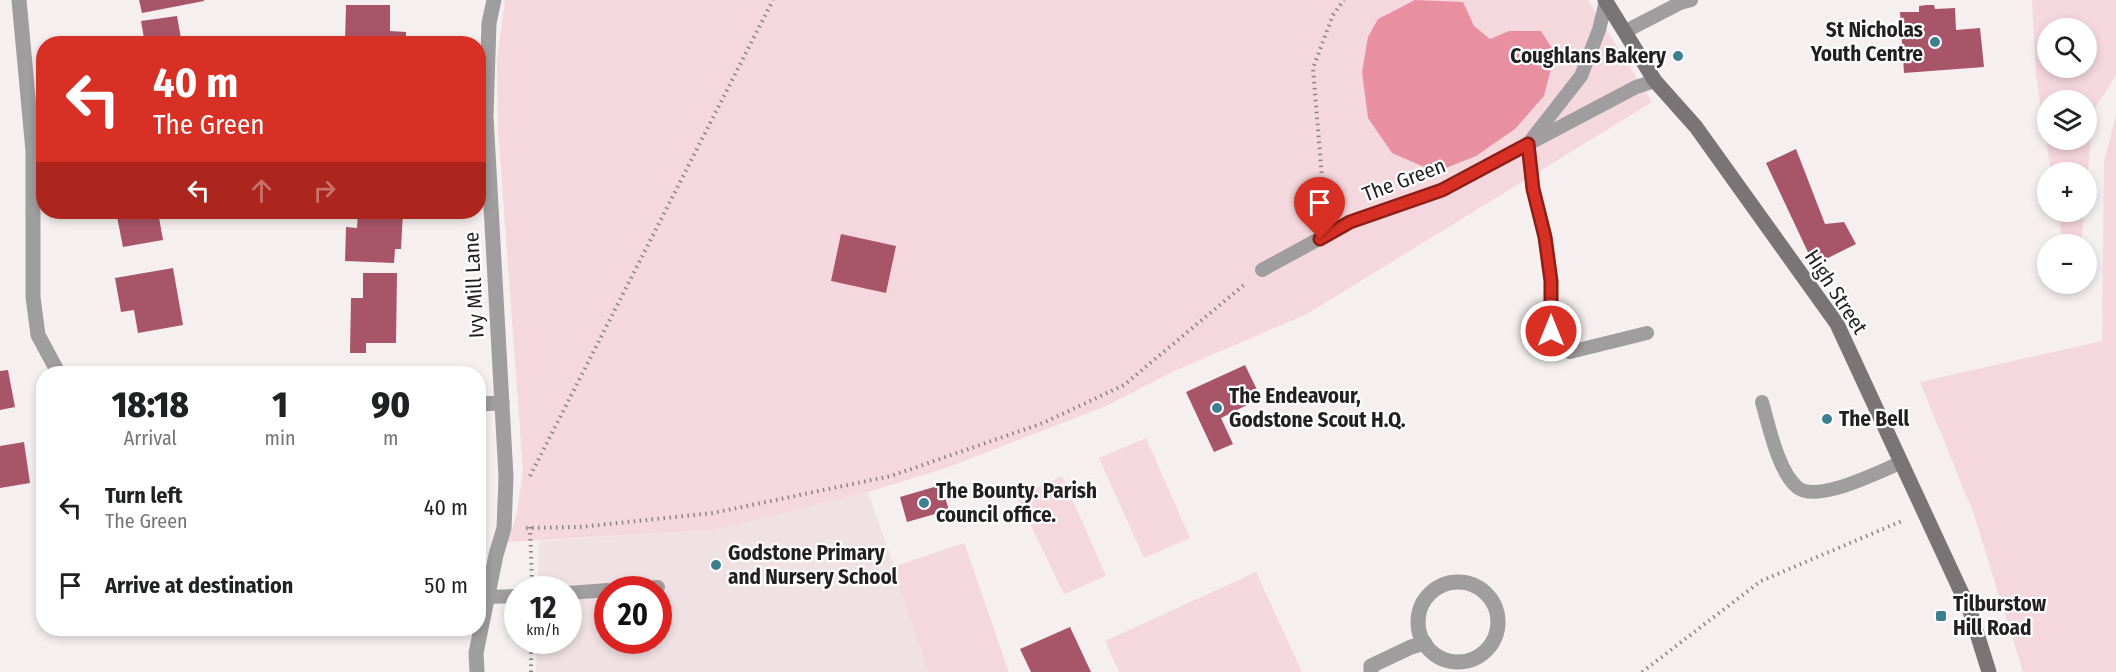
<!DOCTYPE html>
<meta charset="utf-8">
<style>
body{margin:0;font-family:"Fira Sans Condensed",sans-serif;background:#f2f2f2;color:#202124;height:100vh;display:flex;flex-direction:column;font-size:22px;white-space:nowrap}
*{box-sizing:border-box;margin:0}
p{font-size:20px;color:#757577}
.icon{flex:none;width:33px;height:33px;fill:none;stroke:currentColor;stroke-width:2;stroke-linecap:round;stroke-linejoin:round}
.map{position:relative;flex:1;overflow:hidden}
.drawer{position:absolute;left:36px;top:366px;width:450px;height:270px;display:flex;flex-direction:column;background:#fff;border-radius:24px;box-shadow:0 3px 9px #0003}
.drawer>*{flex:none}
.hud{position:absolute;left:36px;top:36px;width:450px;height:183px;border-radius:24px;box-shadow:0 3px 9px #0003;background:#d93025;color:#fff;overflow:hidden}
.controls{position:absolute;left:2037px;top:18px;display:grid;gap:12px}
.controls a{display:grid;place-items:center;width:60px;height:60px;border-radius:50%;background:#fff;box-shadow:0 3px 9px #0003;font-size:30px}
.speed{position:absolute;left:504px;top:576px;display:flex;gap:12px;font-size:30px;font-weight:700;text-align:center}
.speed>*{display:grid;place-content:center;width:78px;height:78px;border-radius:50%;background:#fff;box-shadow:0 3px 9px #0003;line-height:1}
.speed small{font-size:15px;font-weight:400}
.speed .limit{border:9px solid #d22;background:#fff;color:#111}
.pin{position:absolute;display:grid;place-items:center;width:51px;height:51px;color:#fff;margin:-62px -26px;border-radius:50% 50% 50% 0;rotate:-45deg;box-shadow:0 0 6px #0007}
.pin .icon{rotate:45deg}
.me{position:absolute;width:66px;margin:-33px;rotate:0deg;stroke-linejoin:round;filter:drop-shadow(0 0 4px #0008)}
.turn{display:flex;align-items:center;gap:21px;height:126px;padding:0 18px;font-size:27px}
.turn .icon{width:78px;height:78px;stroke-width:2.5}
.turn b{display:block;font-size:42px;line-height:51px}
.lanes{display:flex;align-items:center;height:57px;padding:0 18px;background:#0003;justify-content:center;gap:30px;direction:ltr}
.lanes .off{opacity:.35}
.eta{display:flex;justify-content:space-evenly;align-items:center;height:102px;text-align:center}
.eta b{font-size:36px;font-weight:800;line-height:42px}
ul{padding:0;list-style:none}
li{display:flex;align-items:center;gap:18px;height:78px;padding:0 18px}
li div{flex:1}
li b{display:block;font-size:22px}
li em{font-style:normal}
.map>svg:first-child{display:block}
</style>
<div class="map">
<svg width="2116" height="672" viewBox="0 0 2116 672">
<rect width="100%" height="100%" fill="#f5eff0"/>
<!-- built -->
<path fill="#f0e1e4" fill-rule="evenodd" d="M868 492 931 672H536L537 641 568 640V590L538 589 539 541 712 530ZM608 590H658V640H608Z"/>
<!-- green -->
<g fill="#f5d8dd" fill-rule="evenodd">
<path d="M505 0H1588L1652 102 1307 314 1174 371 1106 406 946 468 868 492 713 530 508 542 517 513 523 471 498 129 497 58Z"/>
<path d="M2032 0H2116V75L2094 110 2087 181 2086 172H2051L2036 76ZM2086 28V68H2048V28ZM2086 100V140H2048V100Z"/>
<path d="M2116 116V672H2023L1973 512 1920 382 2102 341 2104 160Z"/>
<path d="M2058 212H2084L2081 244H2063Z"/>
<path d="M1146 438 1190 538 1144 558 1099 458Z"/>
<path d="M1062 476 1106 576 1064 594 1017 497Z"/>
<path d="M964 543 1009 672H929L893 567Z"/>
<path d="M1256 572 1302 672H1119L1105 641Z"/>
</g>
<!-- water -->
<path fill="#e98fa2" d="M1415 0 1463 2 1474 26 1490 39 1509 31H1541L1555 53 1544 96 1515 129 1476 156 1436 172 1392 153 1368 118 1362 72 1368 37 1378 19Z"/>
<!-- building -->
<g fill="#a95569">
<path d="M139 0H204V1L142 13Z"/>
<path d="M346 5H390V31L406 32V44H345Z"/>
<path d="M1926 5H1934L1935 9 1955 8 1956 30 1980 28 1984 67 1904 73 1900 12H1919V6Z"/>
<path d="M177 16 182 44H145L141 21Z"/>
<path d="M1796 149 1825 224 1844 222 1856 244 1814 265 1766 163Z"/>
<path d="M116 212H158L163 240 123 247Z"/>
<path d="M358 212H403L401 249H395L394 263 345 261 346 227 357 228Z"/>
<path d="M841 234 896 246 886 293 831 281Z"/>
<path d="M173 268 183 325 138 333 134 310 121 312 115 278Z"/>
<path d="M363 273H397L396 343H366V353H350L351 298H363Z"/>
<path d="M1245 365 1261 398 1221 418 1233 444 1214 452 1186 392Z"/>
<path d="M8 370 15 407 0 410V371Z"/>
<path d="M24 442 30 483 0 488V446Z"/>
<path d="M941 485 949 510 907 522 900 497Z"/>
<path d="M44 504V530H42L38 505Z"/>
<path d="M1070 627 1091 672H1031L1020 649Z"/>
</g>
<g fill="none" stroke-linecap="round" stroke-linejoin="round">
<!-- path -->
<g stroke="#888485" stroke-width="4" stroke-dasharray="1.5 4.5" stroke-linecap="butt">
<path d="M1322 179 1313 68 1333 15 1344 0"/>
<path d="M530 476 773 0"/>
<path d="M530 527 532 581"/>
<path d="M526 528 580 527 713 513 891 476 1043 423 1124 385 1245 284"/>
<path d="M531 672V640"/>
<path d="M1642 672 1761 581 1904 520"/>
</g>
<!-- lane -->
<g stroke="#a09d9e" stroke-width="14">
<path d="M1626 31 1680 3 1691 0"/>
<path d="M1262 270 1350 222 1442 190 1528 144 1581 76 1599 30 1606 1"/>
<path d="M1647 333 1570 352 1558 347 1551 331V281L1545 237 1533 189 1528 144 1636 87 1655 81"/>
<path d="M1762 402C1769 426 1778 471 1797 487 1816 504 1878 472 1900 463"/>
<path d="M623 590 658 587"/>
<path d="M568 593 608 590"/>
<path d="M487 597 518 596"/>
</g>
<!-- street -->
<g stroke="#a09d9e" stroke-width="15">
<path d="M19 0 33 151V297L38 335 59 374"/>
<path d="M478 404 502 403"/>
<circle cx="1458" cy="622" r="40"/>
<path d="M477 672 476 653 496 555 504 528 506 477 486 116 489 23 494 0"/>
<path d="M1371 672V666L1411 647 1425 643"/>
</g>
<!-- secondary -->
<path stroke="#797576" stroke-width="15" d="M1605 0 1655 81 1696 127 1837 324 1970 611 1989 672"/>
</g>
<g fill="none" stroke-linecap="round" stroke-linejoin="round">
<!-- route casing -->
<g stroke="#8d1f18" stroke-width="15">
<path id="route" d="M1320 239 1350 222 1442 190 1528 144 1533 189 1545 237 1551 281V331"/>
</g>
<!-- route -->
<use href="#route" stroke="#d93025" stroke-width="10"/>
</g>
<!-- markers -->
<g fill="#3d7f90" stroke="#fffefe" stroke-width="2">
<circle cx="1935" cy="42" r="6"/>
<circle cx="1678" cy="56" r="6"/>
<circle cx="1217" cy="408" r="6"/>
<circle cx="1827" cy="419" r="6"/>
<circle cx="924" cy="503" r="6"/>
<circle cx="716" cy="565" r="6"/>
<rect x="1935" y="610" width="12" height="12" rx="3"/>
</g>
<g text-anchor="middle" stroke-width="4.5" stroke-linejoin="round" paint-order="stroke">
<!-- poi labels -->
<g font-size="21" font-weight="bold" fill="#211f1f" stroke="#fffefe" text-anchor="start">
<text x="1923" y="37" text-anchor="end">St Nicholas<tspan x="1923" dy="24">Youth Centre</tspan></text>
<text x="1666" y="63" text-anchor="end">Coughlans Bakery</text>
<text x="1229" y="403">The Endeavour,<tspan x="1229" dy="24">Godstone Scout H.Q.</tspan></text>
<text x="1839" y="426">The Bell</text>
<text x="936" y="498">The Bounty. Parish<tspan x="936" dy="24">council office.</tspan></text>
<text x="728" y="560">Godstone Primary<tspan x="728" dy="24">and Nursery School</tspan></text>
<text x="1953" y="611">Tilburstow<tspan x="1953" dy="24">Hill Road</tspan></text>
</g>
<!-- street labels -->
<g font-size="21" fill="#211f1f" stroke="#fffefe">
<text transform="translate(1404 180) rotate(-21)" y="7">The Green</text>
<text transform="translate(474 285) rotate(-93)" y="7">Ivy Mill Lane</text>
<text transform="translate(1836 292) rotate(57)" y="7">High Street</text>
</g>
</g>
</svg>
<div class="controls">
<a><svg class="icon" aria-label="search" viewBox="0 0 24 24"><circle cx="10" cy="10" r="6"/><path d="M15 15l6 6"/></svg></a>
<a><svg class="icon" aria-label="layers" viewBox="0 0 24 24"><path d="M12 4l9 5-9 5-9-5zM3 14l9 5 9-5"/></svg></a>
<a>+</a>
<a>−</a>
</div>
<div class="speed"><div>12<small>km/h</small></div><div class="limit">20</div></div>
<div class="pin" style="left:1320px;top:239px;background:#d93025"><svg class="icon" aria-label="arrive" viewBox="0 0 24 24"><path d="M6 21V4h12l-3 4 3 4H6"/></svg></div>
<svg class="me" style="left:1551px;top:331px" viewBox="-20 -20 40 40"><circle r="17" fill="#d93025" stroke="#fff" stroke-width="3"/><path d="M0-11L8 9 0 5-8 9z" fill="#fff"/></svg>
<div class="hud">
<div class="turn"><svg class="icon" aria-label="left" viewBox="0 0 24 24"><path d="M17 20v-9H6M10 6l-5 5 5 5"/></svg><div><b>40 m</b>The Green</div></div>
<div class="lanes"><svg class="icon" aria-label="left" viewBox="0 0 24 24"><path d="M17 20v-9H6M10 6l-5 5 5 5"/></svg><svg class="icon off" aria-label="ahead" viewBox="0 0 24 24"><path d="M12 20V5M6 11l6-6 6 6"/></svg><svg class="icon off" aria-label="right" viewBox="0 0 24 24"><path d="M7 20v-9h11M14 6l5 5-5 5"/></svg></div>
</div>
<section class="drawer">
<div class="eta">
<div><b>18:18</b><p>Arrival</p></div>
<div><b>1</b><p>min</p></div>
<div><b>90</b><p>m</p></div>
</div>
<ul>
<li><svg class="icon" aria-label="left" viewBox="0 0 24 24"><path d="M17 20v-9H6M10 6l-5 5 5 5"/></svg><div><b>Turn left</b><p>The Green</p></div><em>40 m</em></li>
<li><svg class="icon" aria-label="arrive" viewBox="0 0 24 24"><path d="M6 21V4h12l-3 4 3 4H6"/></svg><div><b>Arrive at destination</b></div><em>50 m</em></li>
</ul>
</section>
</div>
